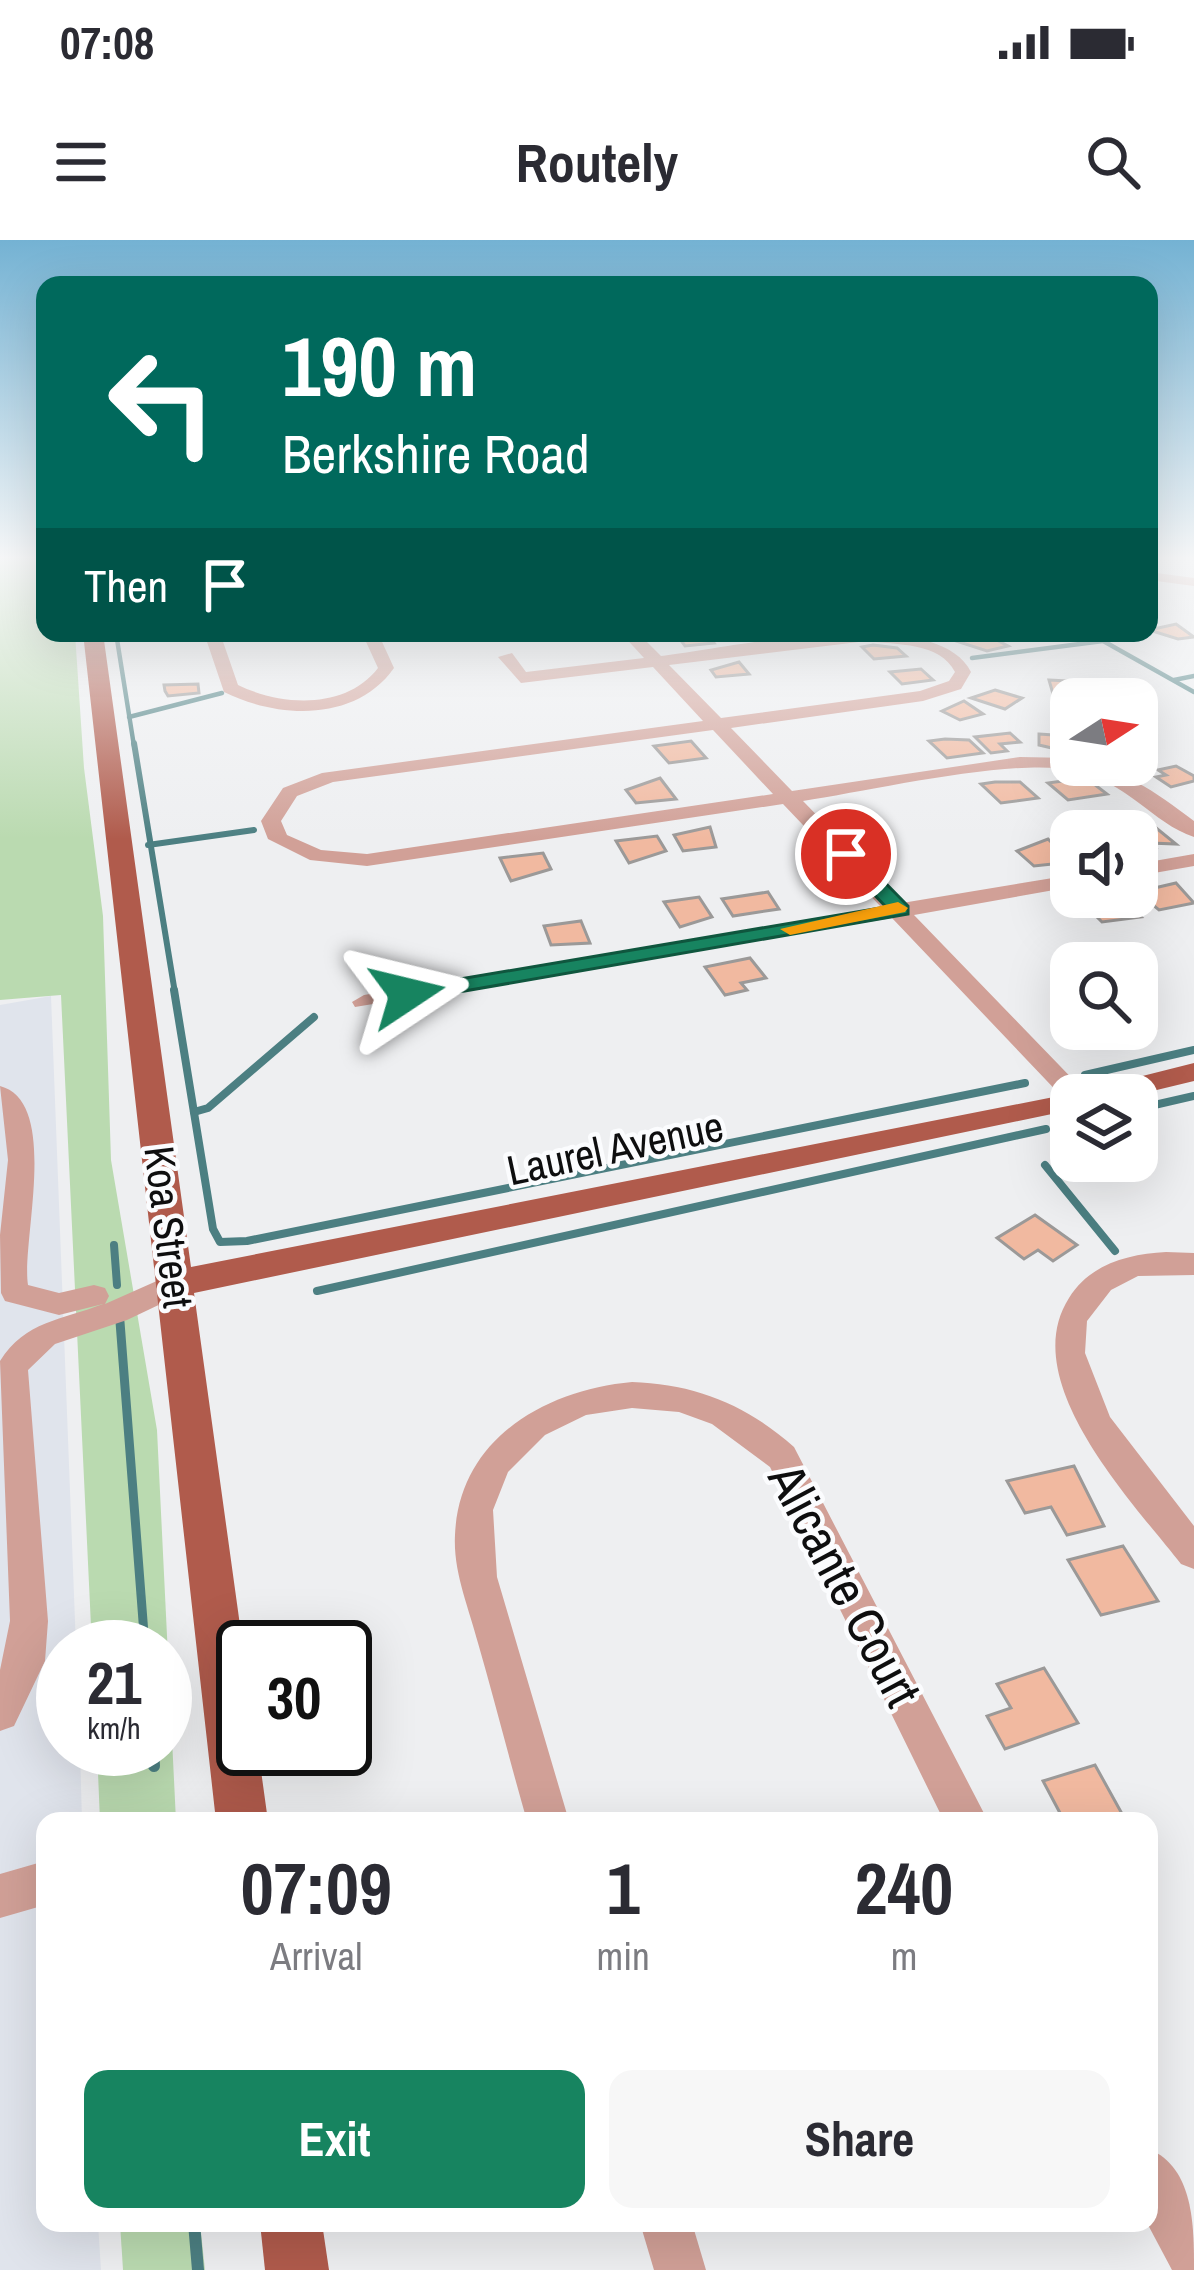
<!DOCTYPE html>
<style>
body{margin:0;font-family:"Archivo Narrow",sans-serif;background:#f7f7f7;color:#2b2b33;height:100vh;display:flex;flex-direction:column;font-size:45px;white-space:nowrap}
*{box-sizing:border-box;margin:0}
p{font-size:39px;color:#7c7c81}
.icon{flex:none;width:66px;height:66px;fill:none;stroke:currentColor;stroke-width:2;stroke-linecap:round;stroke-linejoin:round}
.map{position:relative;flex:1;overflow:hidden}
.panel{position:absolute;left:36px;top:1572px;width:1122px;height:420px;display:flex;flex-direction:column;background:#fff;border-radius:24px;box-shadow:0 12px 48px #0002}
.panel>*{flex:none}
.banner{position:absolute;left:36px;top:36px;width:1122px;height:366px;border-radius:24px;box-shadow:0 12px 48px #0002;background:#00695c;color:#fff;overflow:hidden}
.needle{width:78px;rotate:78deg}
.controls{position:absolute;left:1050px;top:438px;display:grid;gap:24px}
.controls a{display:grid;place-items:center;width:108px;height:108px;border-radius:24px;background:#fff;box-shadow:0 12px 48px #0002;font-size:60px}
.speed{position:absolute;left:36px;top:1380px;display:flex;gap:24px;font-size:60px;font-weight:700;text-align:center}
.speed>*{display:grid;place-content:center;width:156px;height:156px;border-radius:50%;background:#fff;box-shadow:0 12px 48px #0002;line-height:1}
.speed small{font-size:30px;font-weight:400}
.speed .limit{border:6px solid #111;border-radius:18px;background:#fff;color:#111}
.pin{position:absolute;display:grid;place-items:center;width:102px;height:102px;color:#fff;margin:-51px;border:6px solid #fff;border-radius:50%;box-shadow:0 3px 12px #0007}
.me{position:absolute;width:132px;margin:-66px;rotate:80deg;stroke-linejoin:round;filter:drop-shadow(0 0 9px #0008)}
.turn{display:flex;align-items:center;gap:42px;height:252px;padding:0 48px;font-size:54px}
.turn .icon{width:156px;height:156px;stroke-width:2.5}
.turn b{display:block;font-size:84px;line-height:102px}
.then{display:flex;align-items:center;height:114px;padding:0 48px;background:#0003;gap:24px;font-size:45px}
.eta{display:flex;justify-content:space-evenly;align-items:center;height:204px;text-align:center}
.eta b{font-size:72px;font-weight:700;line-height:84px}
.action{display:flex;gap:24px;margin-top:auto;padding:24px 48px}
.action a{flex:1;height:138px;border-radius:24px;background:#178460;color:#fff;font-size:48px;font-weight:700;line-height:138px;text-align:center}
.action a+a{background:#f7f7f7;color:#2b2b33}
.status{display:flex;justify-content:space-between;align-items:center;height:84px;padding:0 60px;background:#fff;direction:ltr}
.status svg{height:33px;fill:currentColor}
header{display:flex;justify-content:space-between;align-items:center;height:156px;padding:0 48px;background:#fff;font-size:54px;font-weight:700}
.map>svg:first-child{display:block}
</style>
<div class="status"><b>07:08</b><svg viewBox="0 0 49 12"><path d="M0 12V9h3v3zM5 12V6h3v6zM10 12V3h3v9zM15 12V0h3v12zM26 1h20v11H26zM47 4h2v5h-2z"/></svg></div>
<header><svg class="icon" aria-label="menu" viewBox="0 0 24 24"><path d="M4 6h16M4 12h16M4 18h16"/></svg>Routely<svg class="icon" aria-label="search" viewBox="0 0 24 24"><circle cx="10" cy="10" r="6"/><path d="M15 15l6 6"/></svg></header>
<div class="map">
<svg width="1194" height="2030" viewBox="0 0 1194 2030">
<rect width="100%" height="100%" fill="#eeeff1"/>
<!-- built -->
<path fill="#e0e4ec" d="M51 756 76 1407H63V1509H80L82 1581H45V1983H98L101 2030H0V765Z"/>
<!-- green -->
<g fill="#badab0">
<path d="M0 315H45V393H75L84 528 103 676 111 920 157 1190 176 1581H100L97 1509H165V1407H92L61 755 0 760Z"/>
<path d="M120 1983H200L205 2030H123Z"/>
</g>
<g fill="none" stroke-linecap="round" stroke-linejoin="round">
<!-- stream-far4 -->
<g stroke="#4c7f82" stroke-width="4.5">
<path d="M116 393 134 506"/>
<path d="M1089 393 1194 452"/>
<path d="M972 418 1103 401"/>
<path d="M1174 440 1194 436"/>
<path d="M129 477 222 453"/>
</g>
<!-- stream-far3 -->
<g stroke="#4c7f82" stroke-width="6">
<path d="M134 503 175 753"/>
<path d="M148 605 254 590"/>
</g>
<!-- stream-far2 -->
<g stroke="#4c7f82" stroke-width="8">
<path d="M174 750 213 989 220 1002 247 1001 1025 843"/>
<path d="M1085 835 1194 810"/>
<path d="M1137 869 1194 856"/>
<path d="M194 872 208 868 314 777"/>
<path d="M1045 925 1115 1011"/>
<path d="M114 1005 117 1045"/>
<path d="M317 1051 1046 889"/>
</g>
<!-- stream-far1 -->
<path stroke="#4c7f82" stroke-width="9" d="M120 1082 145 1407"/>
<!-- stream -->
<g stroke="#4c7f82" stroke-width="12">
<path d="M153 1509 154 1526"/>
<path d="M194 1983 198 2030"/>
</g>
</g>
<!-- building -->
<g fill="#f1b9a0" stroke="#9b9998" stroke-width="3">
<path d="M1176 384 1194 397 1178 399 1149 390Z"/>
<path d="M706 393 714 403 685 406 677 395Z"/>
<path d="M987 395 1008 406 987 411 959 402Z"/>
<path d="M873 405 897 408 906 416 874 419 862 407Z"/>
<path d="M739 422 749 434 716 437 711 430Z"/>
<path d="M921 429 933 440 902 444 890 432Z"/>
<path d="M1049 440 1086 442 1089 452 1053 454Z"/>
<path d="M198 444 199 453 168 456 165 451 164 445Z"/>
<path d="M995 450 1022 458 1005 469 971 458Z"/>
<path d="M964 461 983 474 960 480 942 471Z"/>
<path d="M1010 493 1020 502 1000 504 1007 511 991 513 975 497Z"/>
<path d="M1039 494 1068 496 1069 512 1039 505Z"/>
<path d="M945 499 969 500 983 513 947 518 929 501Z"/>
<path d="M691 501 706 518 669 523 654 506Z"/>
<path d="M1176 526 1194 536V541L1171 547 1156 537 1166 535 1158 530Z"/>
<path d="M660 538 676 559 636 563 626 550Z"/>
<path d="M1077 539 1094 544 1107 554 1068 560 1048 543Z"/>
<path d="M995 542H1020L1038 558 1001 563 981 544Z"/>
<path d="M1150 583 1176 604 1149 603 1155 608 1138 610 1137 591 1112 588Z"/>
<path d="M710 587 716 607 683 611 674 595Z"/>
<path d="M657 596 666 611 629 623 616 601Z"/>
<path d="M1048 599 1071 622 1034 626 1017 611Z"/>
<path d="M543 613 551 629 511 641 500 618Z"/>
<path d="M1176 643 1194 663 1159 670 1137 652Z"/>
<path d="M768 652 779 669 733 676 722 659Z"/>
<path d="M699 657 712 677 680 687 664 662Z"/>
<path d="M1103 657H1120L1141 677 1102 682 1086 666 1109 663Z"/>
<path d="M581 681 590 703 551 705 544 686Z"/>
<path d="M750 718 766 738 741 743 747 750 725 755 705 727Z"/>
<path d="M1035 975 1077 1005 1053 1021 1038 1010 1024 1019 997 998Z"/>
<path d="M1074 1226 1104 1286 1067 1295 1051 1267 1025 1273 1007 1241Z"/>
<path d="M1123 1306 1158 1361 1101 1375 1068 1320Z"/>
<path d="M1044 1428 1078 1483 1005 1509 987 1476 1011 1468 997 1444Z"/>
<path d="M1095 1525 1126 1581H1045L1060 1573 1043 1541Z"/>
</g>
<g fill="none" stroke-linecap="round" stroke-linejoin="round">
<!-- minor -->
<g fill="#d1a097" fill-rule="evenodd">
<path d="M1149 332 1194 338V346L1149 340Z"/>
<path d="M204 393H220L238 445C281 466 346 470 378 428L362 393H378L394 428C356 482 279 479 224 452Z"/>
<path d="M621 393H638L661 416C729 408 935 361 971 432L961 449 923 461 731 488 792 551 1020 517 1071 518V525C1121 525 1155 552 1194 581V597C1152 583 1129 542 1072 530 1011 518 870 551 803 561L902 663 1071 635V647L914 675 1088 855H1071V862L1066 861 892 678 355 767 352 762 364 755 881 667 783 564 367 626 310 620 268 599 261 581 283 548 322 533 703 481 653 427 521 443 498 417 512 413 526 432 644 418ZM867 401C896 405 940 402 955 432L949 441 920 451 721 478 669 425ZM713 490 773 554 367 614 321 610 287 595 281 581 297 556 333 542Z"/>
<path d="M1194 614V626L1137 636V624Z"/>
<path d="M0 846C61 862 21 1002 28 1045L59 1053 94 1045 105 1048 109 1056 105 1064 177 1032 192 1043 188 1051 127 1080 55 1104 28 1130 48 1381 45 1421 14 1486 0 1491V1430L10 1381 0 1121C25 1081 62 1080 103 1064L59 1075 5 1061 1 1053 0 995 8 920Z"/>
<path d="M1166 1012 1194 1013V1035L1138 1036 1111 1050 1087 1081 1085 1113 1110 1177 1194 1286V1329L1181 1324C1131 1260 1016 1141 1069 1058 1090 1024 1128 1014 1166 1012Z"/>
<path d="M632 1142C695 1144 747 1165 794 1207L988 1581H944L770 1227 712 1184 679 1172 632 1168 586 1175 545 1195 508 1232 493 1270 497 1337 569 1581H527C510 1522 495 1462 478 1403 469 1368 453 1332 455 1295 459 1199 545 1150 632 1142Z"/>
<path d="M45 1621V1665L0 1678V1634Z"/>
<path d="M1149 1909C1194 1928 1194 1986 1194 2030H1172L1147 1983Z"/>
<path d="M640 1983H692L706 2030H654Z"/>
</g>
<!-- major -->
<g fill="#b05b4c" fill-rule="evenodd">
<path d="M83 393H103L191 1027 1079 852 1194 823V841L1136 855H1071V870L194 1053 243 1407V1509H258L268 1581H216Z"/>
<path d="M260 1983H322L329 2030H265Z"/>
</g>
</g>
<!-- sky -->
<linearGradient id="sky" x2="0" y2="1"><stop stop-color="#74b2d3"/><stop offset="0.53" stop-color="#f7f8f9"/><stop offset="1" stop-color="#f7f8f9" stop-opacity="0"/></linearGradient>
<rect width="1194" height="599" fill="url(#sky)"/>
<!-- route -->
<path fill="#178460" stroke="#0f563e" stroke-width="3" d="M839 610H853L908 666V674L407 761 396 754 407 748 886 667 839 618Z"/>
<!-- slow -->
<path fill="#f59e0b" d="M898 662 908 668 905 672 790 695 780 689Z"/>
<g text-anchor="middle" stroke-width="9" stroke-linejoin="round" paint-order="stroke">
<!-- street labels -->
<g font-size="42" fill="#0e0e0f" stroke="#fbfcfe">
<text transform="translate(615 908) rotate(-12)" y="15">Laurel Avenue</text>
<text transform="translate(169 987) rotate(83)" y="15">Koa Street</text>
</g>
<!-- near-street labels -->
<g font-size="51" fill="#0e0e0f" stroke="#fbfcfe">
<text transform="translate(845 1345) rotate(62)" y="18">Alicante Court</text>
</g>
</g>
</svg>
<div class="controls">
<a><svg class="needle" viewBox="-14 -14 28 28"><path d="M0-13l5 13h-10z" fill="#e53935"/><path d="M0 13l5-13h-10z" fill="#7c7c81"/></svg></a>
<a><svg class="icon" aria-label="sound" viewBox="0 0 24 24"><path d="M4 9h4l5-4v14l-5-4H4zM17 9q2 3 0 6"/></svg></a>
<a><svg class="icon" aria-label="search" viewBox="0 0 24 24"><circle cx="10" cy="10" r="6"/><path d="M15 15l6 6"/></svg></a>
<a><svg class="icon" aria-label="layers" viewBox="0 0 24 24"><path d="M12 4l9 5-9 5-9-5zM3 14l9 5 9-5"/></svg></a>
</div>
<div class="speed"><div>21<small>km/h</small></div><div class="limit">30</div></div>
<div class="pin" style="left:846px;top:614px;background:#d93025"><svg class="icon" aria-label="arrive" viewBox="0 0 24 24"><path d="M6 21V4h12l-3 4 3 4H6"/></svg></div>
<svg class="me" style="left:407px;top:754px" viewBox="-20 -20 40 40"><path d="M0-17L14 15 0 8-14 15z" fill="#178460" stroke="#fff" stroke-width="4"/></svg>
<div class="banner">
<div class="turn"><svg class="icon" aria-label="left" viewBox="0 0 24 24"><path d="M17 20v-9H6M10 6l-5 5 5 5"/></svg><div><b>190 m</b>Berkshire Road</div></div>
<div class="then">Then<svg class="icon" aria-label="arrive" viewBox="0 0 24 24"><path d="M6 21V4h12l-3 4 3 4H6"/></svg></div>
</div>
<section class="panel">
<div class="eta">
<div><b>07:09</b><p>Arrival</p></div>
<div><b>1</b><p>min</p></div>
<div><b>240</b><p>m</p></div>
</div>
<div class="action"><a>Exit</a><a>Share</a></div>
</section>
</div>
